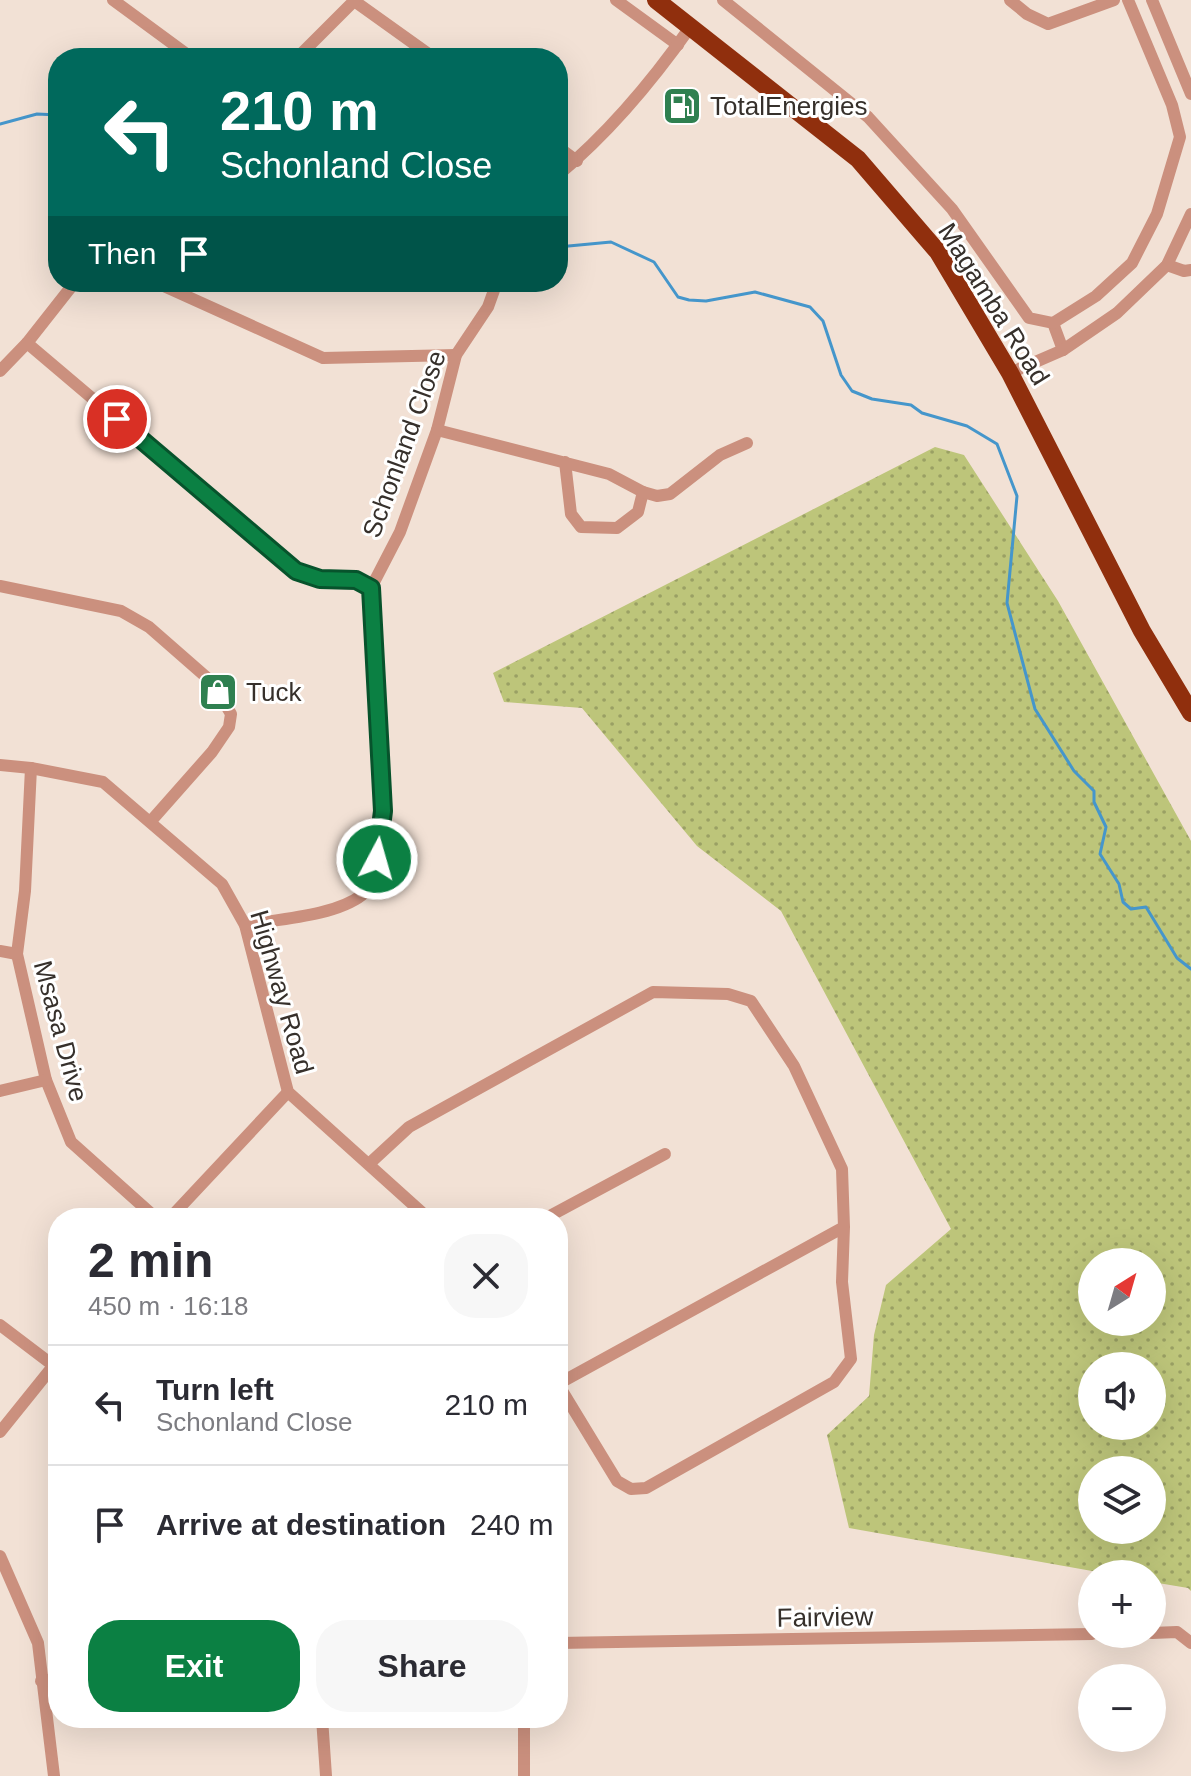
<!DOCTYPE html>
<meta charset="utf-8">
<style>
body{margin:0;font-family:Helvetica,sans-serif;background:#f7f7f7;color:#2b2b33;height:100vh;display:flex;flex-direction:column;font-size:30px;white-space:nowrap}
*{box-sizing:border-box;margin:0}
p{font-size:26px;color:#7c7c81}
.icon{flex:none;width:44px;height:44px;fill:none;stroke:currentColor;stroke-width:2;stroke-linecap:round;stroke-linejoin:round}
.map{position:relative;flex:1;overflow:hidden}
.sheet{position:absolute;left:48px;top:1208px;width:520px;height:520px;display:flex;flex-direction:column;background:#fff;border-radius:32px;box-shadow:0 8px 32px #0002}
.sheet>*{flex:none}
.hud{position:absolute;left:48px;top:48px;width:520px;height:244px;border-radius:32px;box-shadow:0 8px 32px #0002;background:#00695c;color:#fff;overflow:hidden}
.needle{width:52px;rotate:37deg}
.buttons{position:absolute;left:1078px;top:1248px;display:grid;gap:16px}
.buttons a{display:grid;place-items:center;width:88px;height:88px;border-radius:50%;background:#fff;box-shadow:0 8px 32px #0002;font-size:40px}
.pin{position:absolute;display:grid;place-items:center;width:68px;height:68px;color:#fff;margin:-34px;border:4px solid #fff;border-radius:50%;box-shadow:0 2px 8px #0007}
.me{position:absolute;width:88px;margin:-44px;rotate:6deg;stroke-linejoin:round;filter:drop-shadow(0 0 6px #0008)}
.turn{display:flex;align-items:center;gap:28px;height:168px;padding:0 40px;font-size:36px}
.turn .icon{width:104px;height:104px;stroke-width:2.5}
.turn b{display:block;font-size:56px;line-height:68px}
.then{display:flex;align-items:center;height:76px;padding:0 40px;background:#0003;gap:16px;font-size:30px}
.round{display:grid;place-items:center;flex:none;width:84px;height:84px;border-radius:32px;background:#f7f7f7}
.summary{display:flex;align-items:center;justify-content:space-between;height:136px;padding:0 40px}
h1{font-size:48px;font-weight:800;line-height:60px}
.cta{display:flex;gap:16px;margin-top:auto;padding:16px 40px}
.cta a{flex:1;height:92px;border-radius:32px;background:#0b8043;color:#fff;font-size:32px;font-weight:800;line-height:92px;text-align:center}
.cta a+a{background:#f7f7f7;color:#2b2b33}
ul{padding:0;list-style:none}
li{display:flex;align-items:center;gap:24px;height:120px;padding:0 40px;border-top:2px solid #e1e1e2}
li div{flex:1}
li b{display:block;font-size:30px}
li em{font-style:normal}
.map>svg:first-child{display:block}
</style>
<div class="map">
<svg width="1191" height="1776" viewBox="0 0 1191 1776">
<defs>
<pattern id="grass-dots" width="8" height="8" patternUnits="userSpaceOnUse" patternTransform="scale(2)"><rect width="8" height="8" fill="#bdc57a"/><path d="M2 2h.1M6 6h.1" fill="none" stroke="#9aa064" stroke-width="1.8" stroke-linecap="round"/></pattern>
</defs>
<rect width="100%" height="100%" fill="#f2e1d5"/>
<!-- grass -->
<path fill="url(#grass-dots)" fill-rule="evenodd" d="M935 447 964 455 1058 601 1191 841V1591L1188 1588 1152 1582V1574H1109L849 1528 827 1435 869 1396 874 1335 886 1285 951 1229 781 911 697 846 582 708 504 702 493 673ZM1092 1262H1152V1322H1092ZM1092 1366H1152V1426H1092ZM1092 1470H1152V1530H1092Z"/>
<g fill="none" stroke-linecap="round" stroke-linejoin="round">
<!-- stream -->
<g stroke="#4596cb" stroke-width="3">
<path d="M0 124 37 114 58 115"/>
<path d="M558 247 611 242 654 262 678 297 689 300 706 301 755 292 810 307 823 321 841 375 852 391 872 399 911 405 922 413 967 426 997 444 1017 496 1007 603 1035 709 1074 771 1094 791V802L1106 827 1100 854 1119 884 1123 902 1131 909 1146 907 1177 958 1191 969"/>
</g>
<!-- minor -->
<g stroke="#cb907e" stroke-width="12">
<path d="M113 0 192 58"/>
<path d="M353 0 434 58"/>
<path d="M616 0 678 45"/>
<path d="M723 0 868 117 952 209 1029 318 1053 323 1063 350"/>
<path d="M1010 0 1027 14 1048 24 1114 0"/>
<path d="M1152 0 1191 94"/>
<path d="M297 58 354 1"/>
<path d="M558 147 577 161"/>
<path d="M558 175C609 133 653 80 691 26"/>
<path d="M1167 265 1184 271 1191 270"/>
<path d="M155 282 323 358 456 355"/>
<path d="M1053 323 1096 296 1132 263 1157 214 1180 137 1172 105 1128 0"/>
<path d="M27 343 75 282"/>
<path d="M0 371 27 343 296 571 320 579 356 580 371 588 400 532 437 430 456 355 488 307 497 282"/>
<path d="M1010 373 1063 350 1117 313 1167 265 1191 214"/>
<path d="M437 430 609 474 643 492 638 512 617 528 581 527 571 514 565 462"/>
<path d="M643 492 657 496 670 494 720 455 747 443"/>
<path d="M0 586 121 611 149 627 213 683 231 714 229 727 212 752 151 821"/>
<path d="M0 765 31 768 103 782 222 884 245 925 288 1092 428 1218"/>
<path d="M31 768 25 891 17 954 46 1080 71 1142 156 1218"/>
<path d="M245 925C279 919 335 916 362 895 398 866 374 640 371 588"/>
<path d="M0 951 17 954"/>
<path d="M0 1091 46 1080"/>
<path d="M370 1163 409 1127 653 992 728 994 751 1001 794 1066 842 1169 844 1227 558 1384 617 1481 631 1489 646 1488 834 1382 851 1359 842 1282 844 1227"/>
<path d="M170 1218 288 1092"/>
<path d="M546 1218 665 1154"/>
<path d="M0 1325 58 1369"/>
<path d="M0 1432 58 1360"/>
<path d="M0 1556 38 1643 54 1776"/>
<path d="M1152 1633 1177 1632 1191 1643"/>
<path d="M558 1643 1092 1634"/>
<path d="M41 1681 58 1679"/>
<path d="M322 1718 326 1776"/>
<path d="M524 1718V1776"/>
</g>
<!-- highway -->
<path stroke="#902f0d" stroke-width="18" d="M656 0 858 159 938 252 1010 373 1142 631 1191 713"/>
</g>
<g fill="none" stroke-linecap="round" stroke-linejoin="round">
<!-- route casing -->
<g stroke="#07532c" stroke-width="20">
<path id="route" d="M117 419 296 571 320 579 356 580 371 588 383 811 377 859"/>
</g>
<!-- route -->
<use href="#route" stroke="#0b8043" stroke-width="14"/>
</g>
<!-- icons -->
<defs>
<g id="fuel-square" transform="scale(2)"><rect x="-9" y="-9" width="18" height="18" rx="4" fill="#2f8050" stroke="#fff"/><path d="M-5.5-6h7V0h2V4h1.3V-2.5L3-4.5l.8-.8L6-3V5H2.5V1h-1V6h-7ZM-4.2-4.7v3.2H.2V-4.7Z" fill="#fff"/></g>
<g id="shop-square" transform="scale(2)"><rect x="-9" y="-9" width="18" height="18" rx="4" fill="#2f8050" stroke="#fff"/><path d="M-5-2.5h2.3a2.7 3.5 0 0 1 5.4 0H5L5.5 6h-11ZM-1.5-2.5h3a1.5 2.3 0 0 0-3 0Z" fill="#fff"/></g>
</defs>
<g fill-rule="evenodd">
<use href="#fuel-square" x="682" y="106"/>
<use href="#shop-square" x="218" y="692"/>
</g>
<g text-anchor="middle" stroke-width="6" stroke-linejoin="round" paint-order="stroke">
<!-- poi labels -->
<g font-size="26" fill="#36302b" stroke="#fff" text-anchor="start">
<text x="710" y="115">TotalEnergies</text>
<text x="246" y="701">Tuck</text>
</g>
<!-- street labels -->
<g font-size="26" fill="#36302b" stroke="#fff">
<text transform="translate(994 304) rotate(58)" y="9">Magamba Road</text>
<text transform="translate(404 444) rotate(-70)" y="9">Schonland Close</text>
<text transform="translate(282 992) rotate(74)" y="9">Highway Road</text>
<text transform="translate(61 1031) rotate(75)" y="9">Msasa Drive</text>
<text transform="translate(825 1617) rotate(-1)" y="9">Fairview</text>
</g>
</g>
</svg>
<div class="buttons">
<a><svg class="needle" viewBox="-14 -14 28 28"><path d="M0-13l5 13h-10z" fill="#e53935"/><path d="M0 13l5-13h-10z" fill="#7c7c81"/></svg></a>
<a><svg class="icon" aria-label="sound" viewBox="0 0 24 24"><path d="M4 9h4l5-4v14l-5-4H4zM17 9q2 3 0 6"/></svg></a>
<a><svg class="icon" aria-label="layers" viewBox="0 0 24 24"><path d="M12 4l9 5-9 5-9-5zM3 14l9 5 9-5"/></svg></a>
<a>+</a>
<a>−</a>
</div>
<div class="pin" style="left:117px;top:419px;background:#d93025"><svg class="icon" aria-label="arrive" viewBox="0 0 24 24"><path d="M6 21V4h12l-3 4 3 4H6"/></svg></div>
<svg class="me" style="left:377px;top:859px" viewBox="-20 -20 40 40"><circle r="17" fill="#0b8043" stroke="#fff" stroke-width="3"/><path d="M0-11L8 9 0 5-8 9z" fill="#fff"/></svg>
<div class="hud">
<div class="turn"><svg class="icon" aria-label="left" viewBox="0 0 24 24"><path d="M17 20v-9H6M10 6l-5 5 5 5"/></svg><div><b>210 m</b>Schonland Close</div></div>
<div class="then">Then<svg class="icon" aria-label="arrive" viewBox="0 0 24 24"><path d="M6 21V4h12l-3 4 3 4H6"/></svg></div>
</div>
<section class="sheet">
<div class="summary"><div><h1>2 min</h1><p>450 m · 16:18</p></div><a class="round"><svg class="icon" aria-label="close" viewBox="0 0 24 24"><path d="M6 6l12 12M18 6L6 18"/></svg></a></div>
<ul>
<li><svg class="icon" aria-label="left" viewBox="0 0 24 24"><path d="M17 20v-9H6M10 6l-5 5 5 5"/></svg><div><b>Turn left</b><p>Schonland Close</p></div><em>210 m</em></li>
<li><svg class="icon" aria-label="arrive" viewBox="0 0 24 24"><path d="M6 21V4h12l-3 4 3 4H6"/></svg><div><b>Arrive at destination</b></div><em>240 m</em></li>
</ul>
<div class="cta"><a>Exit</a><a>Share</a></div>
</section>
</div>
